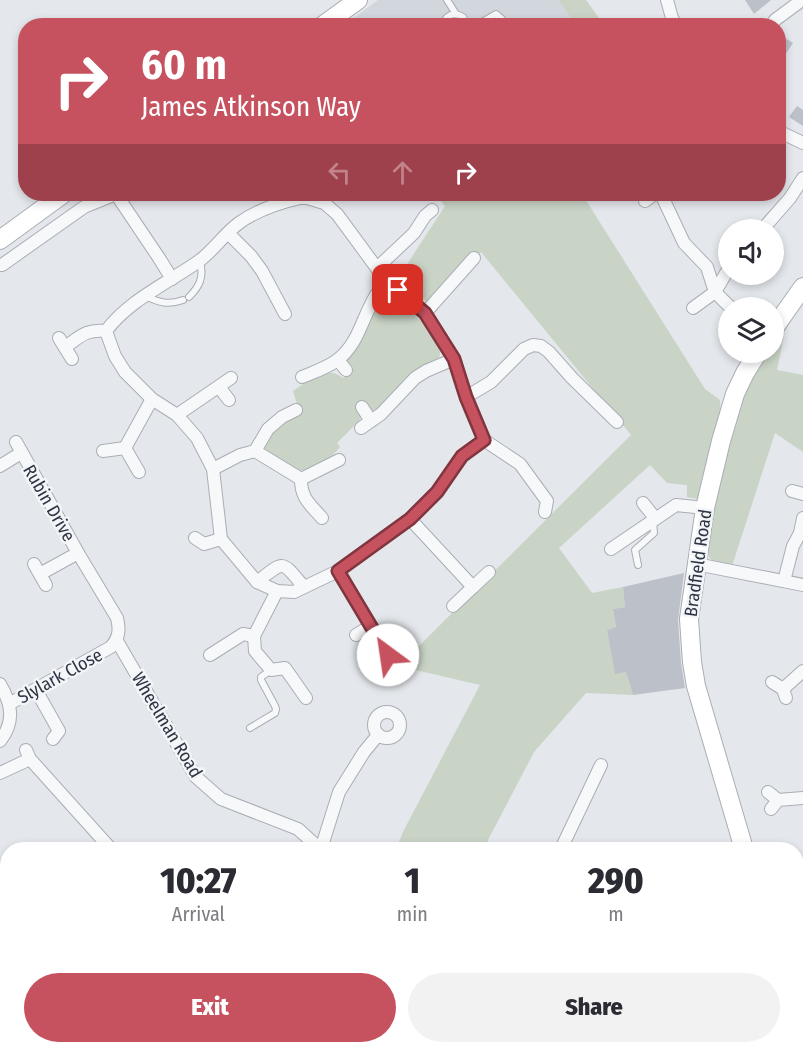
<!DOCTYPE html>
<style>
body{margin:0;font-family:"Fira Sans Condensed",sans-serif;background:#f2f2f3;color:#2b2b33;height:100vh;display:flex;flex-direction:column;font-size:22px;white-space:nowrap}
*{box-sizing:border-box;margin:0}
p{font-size:20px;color:#7c7c81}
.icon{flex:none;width:33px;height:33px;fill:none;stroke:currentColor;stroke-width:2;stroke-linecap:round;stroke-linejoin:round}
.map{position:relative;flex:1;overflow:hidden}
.drawer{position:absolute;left:0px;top:842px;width:804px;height:212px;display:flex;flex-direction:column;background:#fff;border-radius:24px 24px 0 0;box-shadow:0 3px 9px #0003}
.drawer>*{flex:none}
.guide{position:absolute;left:18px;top:18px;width:768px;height:183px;border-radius:24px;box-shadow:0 3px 9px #0003;background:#c7525f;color:#fff;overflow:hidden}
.controls{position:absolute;left:718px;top:219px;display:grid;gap:12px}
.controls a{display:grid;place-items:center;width:66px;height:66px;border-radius:50%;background:#fff;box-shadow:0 3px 9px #0003;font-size:30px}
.pin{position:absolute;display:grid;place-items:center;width:51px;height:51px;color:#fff;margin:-26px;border-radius:12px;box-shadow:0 3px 9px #0006}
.me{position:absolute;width:66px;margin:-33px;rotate:329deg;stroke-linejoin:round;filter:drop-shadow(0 0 4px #0008)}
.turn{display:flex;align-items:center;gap:21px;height:126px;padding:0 24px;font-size:27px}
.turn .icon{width:78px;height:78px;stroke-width:2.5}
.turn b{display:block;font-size:42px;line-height:51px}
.lanes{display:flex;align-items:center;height:57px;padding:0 24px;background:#0003;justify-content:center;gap:30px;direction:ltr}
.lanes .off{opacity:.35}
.eta{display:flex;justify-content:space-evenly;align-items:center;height:102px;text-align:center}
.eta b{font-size:36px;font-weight:800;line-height:42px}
.cta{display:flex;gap:12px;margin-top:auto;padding:12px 24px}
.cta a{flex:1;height:69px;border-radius:36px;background:#c7525f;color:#fff;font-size:24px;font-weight:800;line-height:69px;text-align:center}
.cta a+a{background:#f2f2f3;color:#2b2b33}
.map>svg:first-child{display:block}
</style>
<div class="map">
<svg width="803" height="1052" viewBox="0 0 803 1052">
<rect width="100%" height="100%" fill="#e4e7eb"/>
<!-- built -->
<path fill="#d2d6dd" d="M378 0H558L576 25 343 26Z"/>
<!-- green -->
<g fill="#c9d4c6">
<path d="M558 0H586L604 25H576Z"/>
<path d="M435 194H582L705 389 720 400 721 416 698 499 687 497V485L667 483 650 465 559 548 592 593 623 587 625 607 613 609 616 627 607 630 615 673 626 672 633 695 586 693 534 752 488 840 487 849H396L404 830 480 685 407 668 416 649 631 435 481 252 429 303 398 278 445 206Z"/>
<path d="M389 291C402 303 448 340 439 358L404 379 380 408 371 411 356 406 361 417 359 421 337 443 340 447 326 463 297 472 263 447 277 425 300 414 293 391C308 381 326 364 343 378L351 373 346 362 348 356 384 292Z"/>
<path d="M803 302 785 331 777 370 803 375V452L775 433 732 566 712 561 705 552V543L732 426 743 393 765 353 774 352V339L783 326Z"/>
<path d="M0 1034 7 1036 8 1046H43L63 1052H0Z"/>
<path d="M333 1046H414L412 1052H330Z"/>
</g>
<!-- building -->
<g fill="#bcc0c8">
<path d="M745 0H771L754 14Z"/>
<path d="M782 36 793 43 778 65V41Z"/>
<path d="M797 106 803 110V126L789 117Z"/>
<path d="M684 573 678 620 681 663 685 688 633 695 626 672 615 674 607 630 616 627 613 609 625 607 623 587Z"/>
</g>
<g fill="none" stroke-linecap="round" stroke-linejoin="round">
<!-- lane casing -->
<g stroke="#a9aeb5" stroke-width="8">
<g id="lane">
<path d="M447 0 456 14"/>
<path d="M443 26C445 15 454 11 463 17L467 26"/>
<path d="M475 26 496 14 502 19"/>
<path d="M146 296C159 303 169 305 183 300"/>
<path d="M189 297C200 286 204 277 200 261"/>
<path d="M638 565 635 550 654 533 653 520"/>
<path d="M250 728 275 713 276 709 275 706 261 680V677L271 670"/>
<path d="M323 1052 325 1046"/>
</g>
</g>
<!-- street casing -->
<g stroke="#a9aeb5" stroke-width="14">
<g id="street">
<path d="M667 0 672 18 676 26"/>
<path d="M771 26 775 20 798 3 800 0"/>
<path d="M778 131 803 143"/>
<path d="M116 194 159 258 172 279"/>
<path d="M661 194 684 243 707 267 715 292 731 308"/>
<path d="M304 197 324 203 337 214 387 282 425 313 454 359 466 397 484 440 462 456 437 493 410 519 338 571 294 592 277 591 257 582 221 539 213 469 197 438 177 415 152 399 125 372 115 356 106 331C129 300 168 283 199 261 214 250 224 234 239 223 258 209 282 202 304 197Z"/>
<path d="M645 201 654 194"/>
<path d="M762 230 790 198 803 178"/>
<path d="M228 233 251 256 262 271 285 314"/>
<path d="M2 265 84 207 116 194"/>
<path d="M378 267 414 233 425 216 432 210"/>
<path d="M693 308 715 292 729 268"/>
<path d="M425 313 474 258"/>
<path d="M59 338 72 359"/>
<path d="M65 347C81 336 86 329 106 331"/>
<path d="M338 360 346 370"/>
<path d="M302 377C314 372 326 368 336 361 360 344 362 315 378 292 380 288 384 285 387 282"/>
<path d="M219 387 229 400"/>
<path d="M466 397 491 382 524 349 533 345 541 346 549 352 572 378 617 422"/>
<path d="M362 407 371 421"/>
<path d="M177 415 231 378"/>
<path d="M361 428 381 414 415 378 426 371 454 359"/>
<path d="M484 440 520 464 547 501 545 512"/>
<path d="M103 451 125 448"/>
<path d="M255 451 301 479 339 460"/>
<path d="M0 466 21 453"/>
<path d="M213 469 240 455 255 451 268 429 282 417 296 410"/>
<path d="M139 472 125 448 152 399"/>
<path d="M301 479C301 499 310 504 322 518"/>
<path d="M792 491 803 494"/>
<path d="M643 503 655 518"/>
<path d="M410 519 473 587 489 572"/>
<path d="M195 538 204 544 221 539"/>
<path d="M611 549 676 505 705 508"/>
<path d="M34 564 46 585"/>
<path d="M696 564 803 585"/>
<path d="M338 571 389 655"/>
<path d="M40 574 78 553"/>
<path d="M784 581 793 546 800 533 803 518"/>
<path d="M257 582C285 560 281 560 304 587"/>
<path d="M277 591 254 636 255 651 271 670 285 668 306 698"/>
<path d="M453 606 473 587"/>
<path d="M356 635 371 626"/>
<path d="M117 641 196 777 221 799 298 829 320 849"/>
<path d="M210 655 243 634 254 636"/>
<path d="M772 682 783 689 786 698"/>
<path d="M0 684C12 704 15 722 0 741"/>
<path d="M783 689 803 671"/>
<path d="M36 690 59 731 53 739"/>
<path d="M9 704 111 647C119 638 120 630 117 618L78 553 16 442"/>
<circle cx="387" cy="725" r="13"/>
<path d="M26 750 30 759 111 849"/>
<path d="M0 773 30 759"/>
<path d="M768 792 778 800"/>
<path d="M771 809 778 800 803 798"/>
<path d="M321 849 339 792 364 752 378 735"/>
<path d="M561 849 601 765"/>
<path d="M0 968 8 971"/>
<path d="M211 1046 230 1052"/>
<path d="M655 1046 657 1052"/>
<path d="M249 1052 251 1046"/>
<path d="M483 1052 485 1046"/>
</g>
</g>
<!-- secondary casing -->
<g stroke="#a9aeb5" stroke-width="20">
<g id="secondary">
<path d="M322 26 358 0"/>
<path d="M0 240 63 194"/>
<path d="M774 328 803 287"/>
<path d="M744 849 696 686 692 662 689 619 705 508 721 441 735 394 745 373 758 352"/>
<path d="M796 984 803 999"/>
</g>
</g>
<!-- lane -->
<use href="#lane" stroke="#f7f8f9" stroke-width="6"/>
<!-- street -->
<use href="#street" stroke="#f7f8f9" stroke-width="12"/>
<!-- secondary -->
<use href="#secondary" stroke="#fff" stroke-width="18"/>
</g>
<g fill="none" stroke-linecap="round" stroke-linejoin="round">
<!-- route casing -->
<g stroke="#81353e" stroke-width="15">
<path id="route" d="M388 655 338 571 410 519 437 492 462 456 484 440 466 397 454 359 425 313 398 290"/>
</g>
<!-- route -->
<use href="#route" stroke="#c7525f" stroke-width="10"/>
</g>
<g text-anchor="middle" stroke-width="5" stroke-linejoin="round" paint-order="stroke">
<!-- street labels -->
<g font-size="18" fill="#2d3443" stroke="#f4f5f8">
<text transform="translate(49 503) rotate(60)" y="6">Rubin Drive</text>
<text transform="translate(698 563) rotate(-82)" y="6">Bradfield Road</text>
<text transform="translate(60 676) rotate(-29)" y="6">Slylark Close</text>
<text transform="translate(167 725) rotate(59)" y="6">Wheelman Road</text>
</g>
</g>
</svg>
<div class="controls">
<a><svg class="icon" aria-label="sound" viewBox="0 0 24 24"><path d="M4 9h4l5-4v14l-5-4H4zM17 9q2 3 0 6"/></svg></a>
<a><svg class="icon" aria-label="layers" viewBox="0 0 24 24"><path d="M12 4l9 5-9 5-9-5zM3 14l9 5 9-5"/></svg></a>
</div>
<div class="pin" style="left:398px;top:290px;background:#d93025"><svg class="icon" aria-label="arrive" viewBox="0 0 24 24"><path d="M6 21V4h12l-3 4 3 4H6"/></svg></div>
<svg class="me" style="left:388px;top:655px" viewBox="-20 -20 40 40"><circle r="19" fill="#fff"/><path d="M0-13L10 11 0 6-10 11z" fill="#c7525f"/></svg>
<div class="guide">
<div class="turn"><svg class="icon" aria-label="right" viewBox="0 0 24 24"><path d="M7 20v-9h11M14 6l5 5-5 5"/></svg><div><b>60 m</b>James Atkinson Way</div></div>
<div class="lanes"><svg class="icon off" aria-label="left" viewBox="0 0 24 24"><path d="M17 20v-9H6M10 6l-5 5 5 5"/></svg><svg class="icon off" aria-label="ahead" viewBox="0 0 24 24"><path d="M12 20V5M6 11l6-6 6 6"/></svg><svg class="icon" aria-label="right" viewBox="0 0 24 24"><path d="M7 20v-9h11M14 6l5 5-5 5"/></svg></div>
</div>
<section class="drawer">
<div class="eta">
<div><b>10:27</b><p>Arrival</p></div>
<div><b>1</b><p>min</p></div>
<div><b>290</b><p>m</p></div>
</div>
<div class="cta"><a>Exit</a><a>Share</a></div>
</section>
</div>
